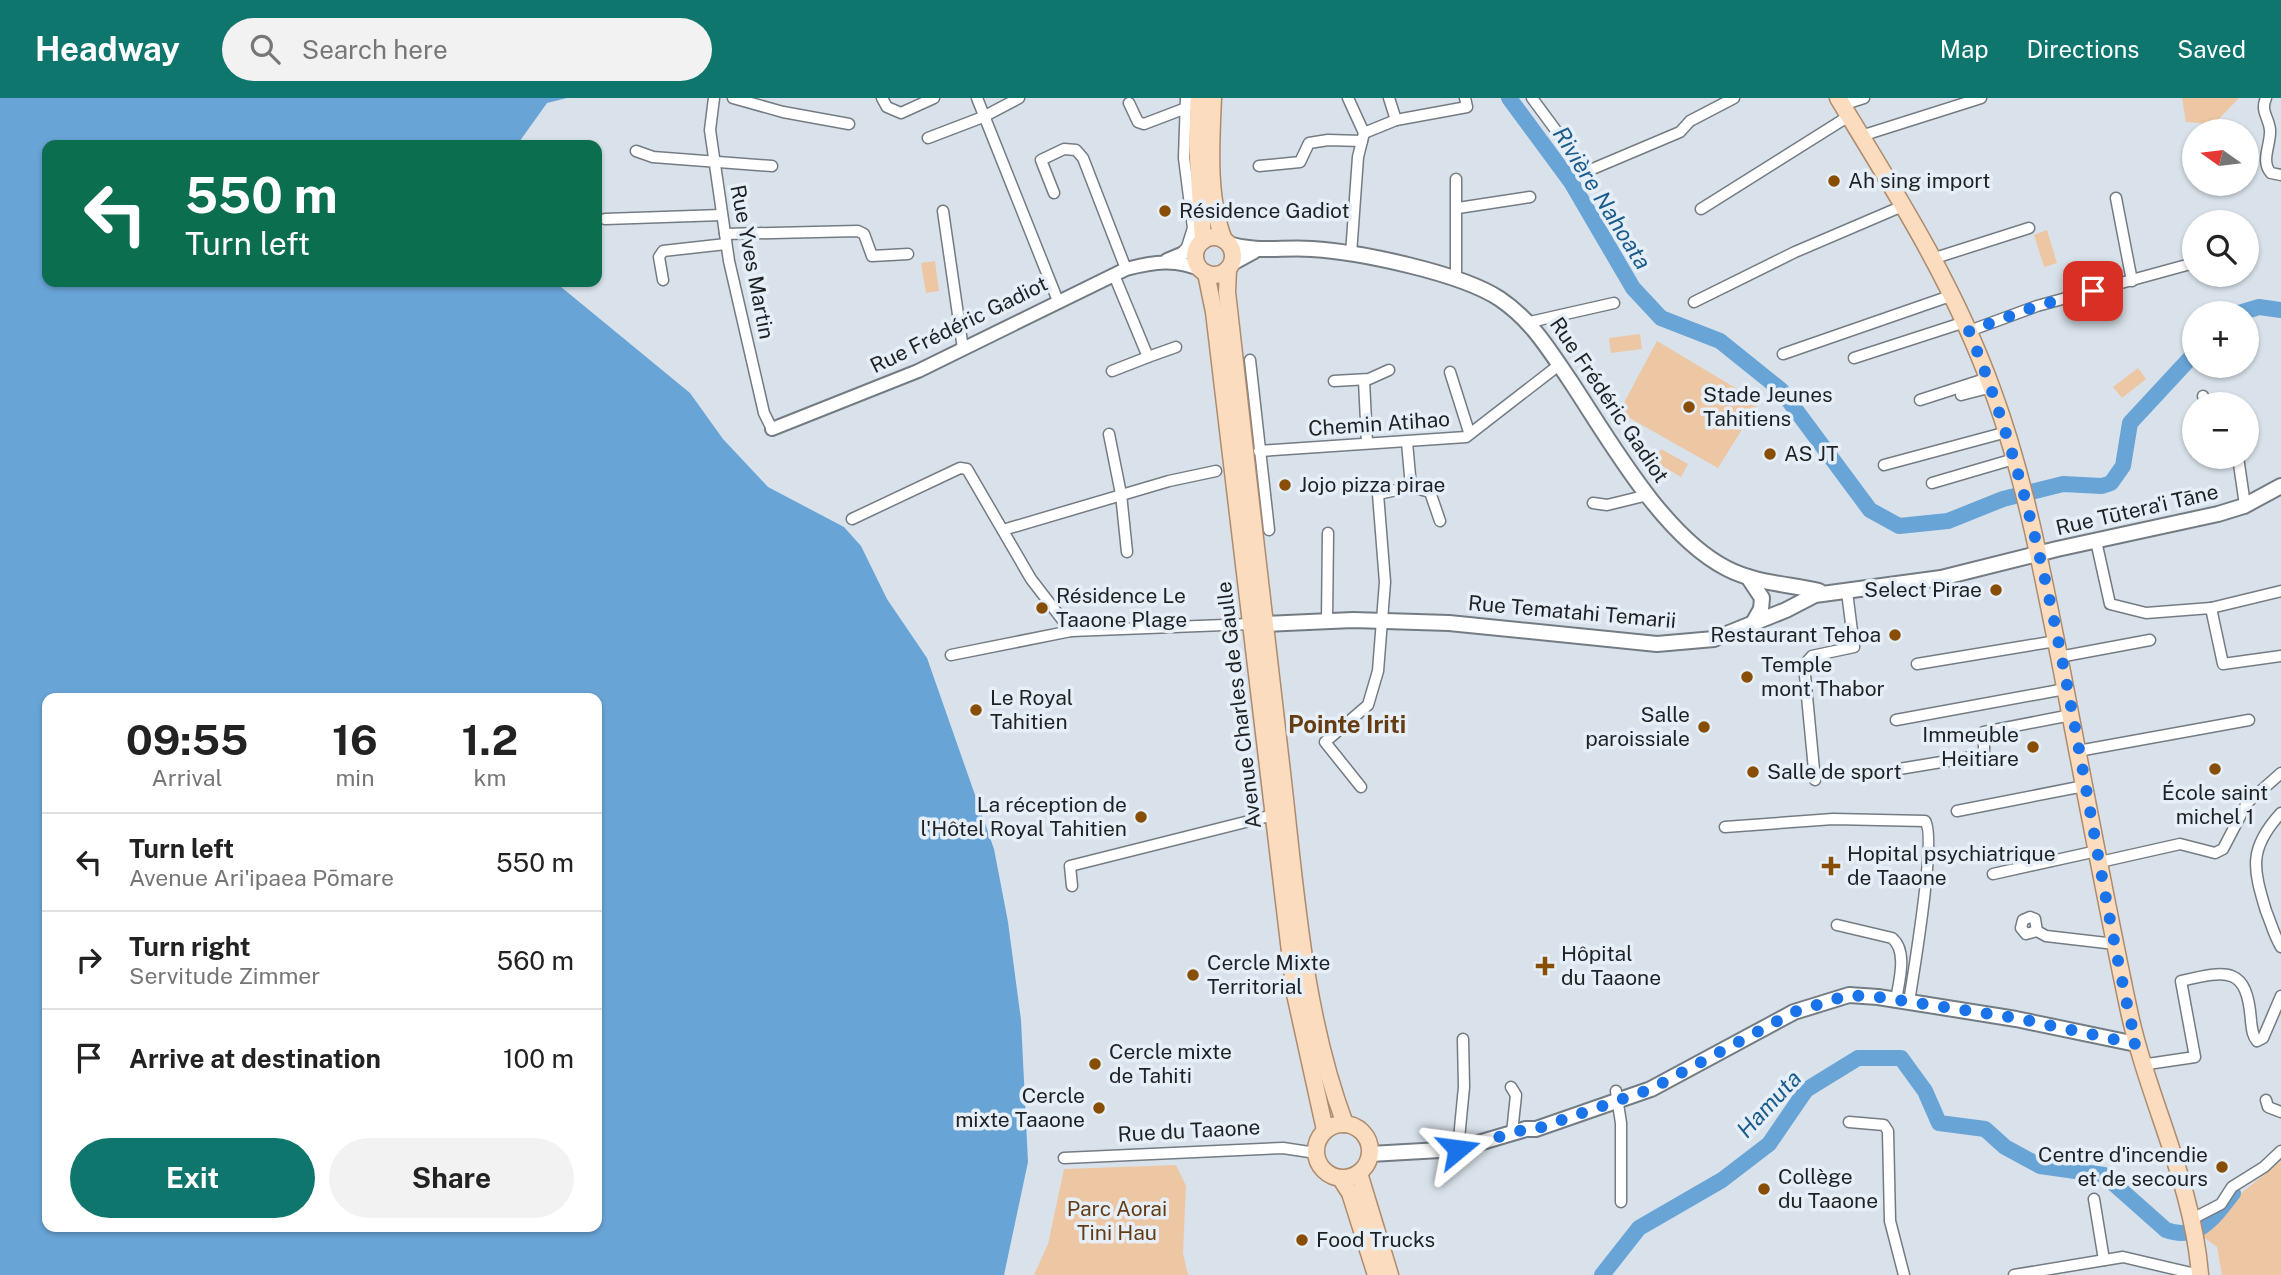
<!DOCTYPE html>
<meta charset="utf-8">
<style>
body{margin:0;font-family:"Public Sans",sans-serif;background:#f2f2f2;color:#222;height:100vh;display:flex;flex-direction:column;font-size:26px;white-space:nowrap}
*{box-sizing:border-box;margin:0}
p{font-size:23px;color:#767676}
.icon{flex:none;width:38px;height:38px;fill:none;stroke:currentColor;stroke-width:2;stroke-linecap:round;stroke-linejoin:round}
.map{position:relative;flex:1;overflow:hidden}
.details{position:absolute;left:42px;top:595px;width:560px;height:539px;display:flex;flex-direction:column;background:#fff;border-radius:14px;box-shadow:0 2px 5px #0004}
.details>*{flex:none}
.top-card{position:absolute;left:42px;top:42px;width:560px;height:147px;border-radius:14px;box-shadow:0 2px 5px #0004;background:#0b6e4f;color:#fff;overflow:hidden}
.needle{width:46px;rotate:284deg}
.buttons{position:absolute;left:2182px;top:21px;display:grid;gap:14px}
.buttons a{display:grid;place-items:center;width:77px;height:77px;border-radius:50%;background:#fff;box-shadow:0 2px 5px #0004;font-size:35px}
.pin{position:absolute;display:grid;place-items:center;width:60px;height:60px;color:#fff;margin:-30px;border-radius:14px;box-shadow:0 4px 10px #0006}
.me{position:absolute;width:77px;margin:-38px;rotate:74deg;stroke-linejoin:round;filter:drop-shadow(0 0 5px #0008)}
.turn{display:flex;align-items:center;gap:24px;height:147px;padding:0 28px;font-size:32px}
.turn .icon{width:91px;height:91px;stroke-width:2.5}
.turn b{display:block;font-size:49px;line-height:60px}
.eta{display:flex;justify-content:space-evenly;align-items:center;height:119px;text-align:center}
.eta b{font-size:42px;font-weight:700;line-height:49px}
.primary-button{display:flex;gap:14px;margin-top:auto;padding:14px 28px}
.primary-button a{flex:1;height:80px;border-radius:42px;background:#0f766e;color:#fff;font-size:28px;font-weight:700;line-height:80px;text-align:center}
.primary-button a+a{background:#f2f2f2;color:#222}
ul{padding:0;list-style:none}
li{display:flex;align-items:center;gap:21px;height:98px;padding:0 28px;border-top:2px solid #e0e0e0}
li div{flex:1}
li b{display:block;font-size:26px}
li em{font-style:normal}
header{display:flex;align-items:center;gap:42px;box-sizing:border-box;height:98px;padding:0 35px;background:#0f766e;color:#fff}
header strong{font-size:33px}
nav{display:flex;gap:38px;margin-inline-start:auto;font-size:24px}
.search{width:490px;height:63px;background:#f2f2f2;display:flex;align-items:center;gap:18px;box-sizing:border-box;padding:0 24px;border-radius:38px;color:#767676;font-size:26px}
.map>svg:first-child{display:block}
</style>
<header>
<strong>Headway</strong>
<div class="search"><svg class="icon" aria-label="search" viewBox="0 0 24 24"><circle cx="10" cy="10" r="6"/><path d="M15 15l6 6"/></svg>Search here</div>
<nav><a>Map</a><a>Directions</a><a>Saved</a></nav>
</header>
<div class="map">
<svg width="2281" height="1177" viewBox="0 0 2281 1177">
<rect width="100%" height="100%" fill="#d9e2ea"/>
<!-- green -->
<g fill="#edc6a4">
<path d="M2182 0H2239L2214 26 2186 24Z"/>
<path d="M2047 132 2057 165 2044 169 2034 137Z"/>
<path d="M935 163 939 193 926 195 921 165Z"/>
<path d="M1640 236 1642 251 1611 255 1609 240Z"/>
<path d="M1657 243 1759 304 1718 370 1619 314Z"/>
<path d="M2138 270 2146 281 2122 300 2113 289Z"/>
<path d="M1661 351 1688 366 1681 379 1654 363Z"/>
<path d="M2281 1063V1177H2222L2217 1149 2202 1138 2235 1100Z"/>
<path d="M1176 1067 1186 1088 1183 1155 1188 1177H1034L1048 1146 1064 1071Z"/>
</g>
<!-- water -->
<path fill="#69a4d7" fill-rule="evenodd" d="M0 0H567L547 5 517 47H47V184H555L690 295 723 341 768 389 844 429 861 448 887 501 927 560 994 751 1008 824 1021 922 1028 1064 1004 1177H0ZM47 600H597V1129H47Z"/>
<g fill="none" stroke-linecap="round" stroke-linejoin="round">
<!-- river -->
<g stroke="#69a4d7" stroke-width="16">
<path d="M1509 0 1571 84 1633 190 1661 220 1720 243 1781 292 1870 412 1899 428 1948 423 2003 401 2063 386 2102 388 2111 385 2123 368 2130 325 2194 256"/>
<path d="M2239 215 2259 209 2281 212"/>
<path d="M1602 1177 1639 1130 1722 1082 1769 1046 1806 992 1858 960H1901L1925 993 1939 1025 1985 1031 2005 1049 2040 1068 2104 1077 2166 1132C2199 1144 2215 1118 2233 1095"/>
</g>
<!-- minor casing -->
<g stroke="#747c83" stroke-width="13">
<g id="minor">
<path d="M714 0 710 32 729 163 764 315 772 331"/>
<path d="M733 0 783 14 849 26"/>
<path d="M882 0 887 9 901 15 934 0"/>
<path d="M977 0 1058 203"/>
<path d="M1348 0 1364 35 1358 59 1351 156"/>
<path d="M1389 0 1396 22"/>
<path d="M1532 0 1583 69 1590 72 1680 34 1690 23 1734 0"/>
<path d="M2266 0C2260 14 2269 19 2270 32 2271 47 2260 63 2271 75L2281 77"/>
<path d="M1129 5 1138 24 1144 26 1186 10"/>
<path d="M1842 7 1864 0"/>
<path d="M1364 35 1396 22 1467 9 1465 0"/>
<path d="M1861 38 1981 0"/>
<path d="M928 40 983 19 1019 0"/>
<path d="M636 53 653 59 772 68"/>
<path d="M1259 68 1300 64 1309 45 1328 42 1362 43"/>
<path d="M1456 81V179"/>
<path d="M1054 95 1041 62 1064 51 1076 52 1083 60 1126 171"/>
<path d="M2116 100 2132 183"/>
<path d="M1458 110 1530 99"/>
<path d="M1701 111 1849 18"/>
<path d="M943 113 963 251"/>
<path d="M605 121 722 117"/>
<path d="M725 136 858 133 864 136 872 158 908 156"/>
<path d="M1181 156 1187 149 1193 130 1184 60 1186 0"/>
<path d="M1935 160 2029 130"/>
<path d="M663 182 659 159 663 153 726 146"/>
<path d="M1694 204 1795 154 1905 107"/>
<path d="M1530 224 1614 205"/>
<path d="M1969 233 2037 208 2194 165"/>
<path d="M1783 256 1953 197"/>
<path d="M1148 259 1176 249"/>
<path d="M1854 260 1965 224"/>
<path d="M1250 262 1269 432"/>
<path d="M1112 273 1148 259 1114 177"/>
<path d="M1450 274 1469 334"/>
<path d="M1364 282 1367 345"/>
<path d="M1334 283 1369 281 1389 272"/>
<path d="M1961 297 1992 289"/>
<path d="M2203 298 2206 306"/>
<path d="M1920 302 1988 280"/>
<path d="M1109 336 1121 396 1127 454"/>
<path d="M1407 344 1411 389 1430 394 1440 423"/>
<path d="M1259 353 1466 339 1559 267"/>
<path d="M2238 359 2245 407"/>
<path d="M1884 367 2007 334"/>
<path d="M1932 385 2014 361"/>
<path d="M1593 405 1607 407 1648 397"/>
<path d="M852 421 960 370 967 371 1031 481 1071 533"/>
<path d="M1003 432 1169 383 1216 373"/>
<path d="M2096 443 2110 506 2146 515 2211 510 2223 566 2281 558"/>
<path d="M2211 510 2281 493"/>
<path d="M1327 523 1328 435"/>
<path d="M951 557 1071 533 1250 526"/>
<path d="M2059 559 2150 542"/>
<path d="M1917 566 2056 543"/>
<path d="M1896 622 2065 591"/>
<path d="M2078 653 2249 622"/>
<path d="M1899 671 1984 657V634L2071 617"/>
<path d="M1815 682 1804 567 1812 558 1854 549 1847 494"/>
<path d="M1361 689 1325 644 1368 607 1378 573 1385 484 1378 396 1411 389"/>
<path d="M1957 713 2084 688"/>
<path d="M2281 715C2248 751 2253 770 2266 813 2271 825 2274 837 2281 849"/>
<path d="M1725 729 1833 721 1925 723C1937 737 1913 878 1909 904"/>
<path d="M2100 764 2180 746 2215 755 2223 751 2247 705 2281 675"/>
<path d="M1993 776 2097 753"/>
<path d="M1072 788 1070 768 1273 717"/>
<path d="M1837 827 1892 840C1908 853 1899 883 1896 902"/>
<path d="M2037 833 2035 821 2030 819 2023 822 2021 830 2026 836 2037 833 2046 838 2115 846"/>
<path d="M2141 967 2195 959 2181 883C2228 872 2247 868 2251 923 2252 931 2252 937 2257 943L2263 940 2281 898"/>
<path d="M1511 989 1516 997 1512 1035"/>
<path d="M1616 993 1621 1025V1104"/>
<path d="M2266 1002 2268 1009 2281 1014"/>
<path d="M1849 1024 1884 1027 1888 1033 1890 1123 1904 1177"/>
<path d="M1458 1051 1464 989 1463 941"/>
<path d="M1064 1060 1283 1050 1316 1055"/>
<path d="M2094 1101 2104 1162"/>
<path d="M2192 1121 2221 1106 2232 1089 2264 1069 2281 1053"/>
<path d="M2014 1177 2123 1159 2200 1177"/>
</g>
</g>
<!-- tertiary casing -->
<g stroke="#747c83" stroke-width="16">
<g id="tertiary">
<path d="M1167 162 1198 149"/>
<path d="M772 331 918 273 1126 171C1153 164 1177 160 1203 173"/>
</g>
</g>
<!-- secondary casing -->
<g stroke="#747c83" stroke-width="18">
<g id="secondary">
<path d="M1228 146C1258 155 1281 149 1312 151 1360 154 1461 175 1500 201 1531 222 1548 250 1569 281 1609 341 1662 437 1726 470 1754 485 1788 486 1819 493"/>
<path d="M1232 165 1254 153"/>
<path d="M1748 479 1762 500 1761 511 1753 525"/>
<path d="M1265 526 1353 522 1449 525 1657 546 1714 541 1786 512 1815 497 1941 480 2057 451 2218 416 2244 408 2281 388"/>
<path d="M1370 1056 1458 1051 1526 1031H1536L1651 991 1794 914 1849 897 1878 899 2016 921 2136 946"/>
</g>
</g>
<!-- primary casing -->
<g stroke="#ad8b6e" stroke-width="19">
<g id="primary">
<path d="M1199 0 1197 44 1203 143"/>
<path d="M1213 0C1211 45 1207 100 1224 142"/>
<path d="M1838 0C1896 95 1954 186 1992 291 2024 377 2041 468 2059 558 2082 676 2104 795 2129 913 2148 1002 2193 1085 2200 1177"/>
<circle cx="1214" cy="158" r="19"/>
<path d="M1228 171 1227 194C1246 357 1263 520 1283 683 1296 797 1304 917 1345 1026"/>
<path d="M1206 175 1214 214 1295 896 1325 1032"/>
<circle cx="1343" cy="1053" r="27"/>
<path d="M1359 1075 1390 1177"/>
<path d="M1341 1081 1350 1095 1376 1177"/>
</g>
</g>
<!-- minor -->
<use href="#minor" stroke="#fff" stroke-width="10"/>
<!-- tertiary -->
<use href="#tertiary" stroke="#fff" stroke-width="12"/>
<!-- secondary -->
<use href="#secondary" stroke="#fff" stroke-width="14"/>
<!-- primary -->
<use href="#primary" stroke="#fbdcbf" stroke-width="16"/>
</g>
<g fill="none" stroke-linecap="round" stroke-linejoin="round">
<!-- route -->
<path stroke="#1a73e8" stroke-width="12" stroke-dasharray="0 21.6" d="M1458 1051 1526 1031H1536L1651 991 1794 914 1849 897 1878 899 2016 920 2136 946C2081 710 2062 459 1969 233L2037 208 2093 193"/>
</g>
<!-- markers -->
<g fill="#884e05" stroke="#e6eff7" stroke-width="2.5">
<circle cx="1834" cy="83" r="7"/>
<circle cx="1165" cy="113" r="7"/>
<circle cx="1689" cy="309" r="7"/>
<circle cx="1770" cy="356" r="7"/>
<circle cx="1285" cy="387" r="7"/>
<circle cx="1996" cy="492" r="7"/>
<circle cx="1042" cy="510" r="7"/>
<circle cx="1895" cy="537" r="7"/>
<circle cx="1747" cy="579" r="7"/>
<circle cx="976" cy="612" r="7"/>
<circle cx="1704" cy="629" r="7"/>
<circle cx="2033" cy="649" r="7"/>
<circle cx="2215" cy="671" r="7"/>
<circle cx="1753" cy="674" r="7"/>
<circle cx="1141" cy="719" r="7"/>
<path d="M1827.5 757.5h7v7h7v7h-7v7h-7v-7h-7v-7h7z"/>
<path d="M1541.5 857.5h7v7h7v7h-7v7h-7v-7h-7v-7h7z"/>
<circle cx="1193" cy="877" r="7"/>
<circle cx="1095" cy="966" r="7"/>
<circle cx="1099" cy="1010" r="7"/>
<circle cx="2222" cy="1069" r="7"/>
<circle cx="1764" cy="1091" r="7"/>
<circle cx="1302" cy="1142" r="7"/>
</g>
<g text-anchor="middle" stroke-width="7" stroke-linejoin="round" paint-order="stroke">
<!-- poi labels -->
<g font-size="21" fill="#1f2225" stroke="#e6eff7" text-anchor="start">
<text x="1848" y="90">Ah sing import</text>
<text x="1179" y="120">Résidence Gadiot</text>
<text x="1703" y="304">Stade Jeunes<tspan x="1703" dy="24">Tahitiens</tspan></text>
<text x="1784" y="363">AS JT</text>
<text x="1299" y="394">Jojo pizza pirae</text>
<text x="1982" y="499" text-anchor="end">Select Pirae</text>
<text x="1056" y="505">Résidence Le<tspan x="1056" dy="24">Taaone Plage</tspan></text>
<text x="1881" y="544" text-anchor="end">Restaurant Tehoa</text>
<text x="1761" y="574">Temple<tspan x="1761" dy="24">mont Thabor</tspan></text>
<text x="990" y="607">Le Royal<tspan x="990" dy="24">Tahitien</tspan></text>
<text x="1690" y="624" text-anchor="end">Salle<tspan x="1690" dy="24">paroissiale</tspan></text>
<text x="2019" y="644" text-anchor="end">Immeuble<tspan x="2019" dy="24">Heitiare</tspan></text>
<text x="1767" y="681">Salle de sport</text>
<text x="2215" y="702" text-anchor="middle">École saint<tspan x="2215" dy="24">michel 1</tspan></text>
<text x="1127" y="714" text-anchor="end">La réception de<tspan x="1127" dy="24">l'Hôtel Royal Tahitien</tspan></text>
<text x="1847" y="763">Hopital psychiatrique<tspan x="1847" dy="24">de Taaone</tspan></text>
<text x="1561" y="863">Hôpital<tspan x="1561" dy="24">du Taaone</tspan></text>
<text x="1207" y="872">Cercle Mixte<tspan x="1207" dy="24">Territorial</tspan></text>
<text x="1109" y="961">Cercle mixte<tspan x="1109" dy="24">de Tahiti</tspan></text>
<text x="1085" y="1005" text-anchor="end">Cercle<tspan x="1085" dy="24">mixte Taaone</tspan></text>
<text x="2208" y="1064" text-anchor="end">Centre d'incendie<tspan x="2208" dy="24">et de secours</tspan></text>
<text x="1778" y="1086">Collège<tspan x="1778" dy="24">du Taaone</tspan></text>
<text x="1316" y="1149">Food Trucks</text>
</g>
<!-- street labels -->
<g font-size="21" fill="#1f2225" stroke="#e6eff7">
<text transform="translate(752 164) rotate(79)" y="7">Rue Yves Martin</text>
<text transform="translate(959 227) rotate(-26)" y="7">Rue Frédéric Gadiot</text>
<text transform="translate(1609 302) rotate(56)" y="7">Rue Frédéric Gadiot</text>
<text transform="translate(1379 326) rotate(-4)" y="7">Chemin Atihao</text>
<text transform="translate(2137 412) rotate(-13)" y="7">Rue Tūtera'i Tāne</text>
<text transform="translate(1572 514) rotate(5)" y="7">Rue Tematahi Temarii</text>
<text transform="translate(1239 607) rotate(-97)" y="7">Avenue Charles de Gaulle</text>
<text transform="translate(1189 1033) rotate(-3)" y="7">Rue du Taaone</text>
</g>
<!-- park labels -->
<g font-size="21" fill="#633c14" stroke="#e6eff7">
<text x="1117" y="1118">Parc Aorai<tspan x="1117" dy="24">Tini Hau</tspan></text>
</g>
<!-- water labels -->
<g font-size="23" font-style="italic" fill="#1b5c8d" stroke="#e6eff7">
<text transform="translate(1602 100) rotate(58)" y="8">Rivière Nahoata</text>
<text transform="translate(1769 1006) rotate(-47)" y="8">Hamuta</text>
</g>
<!-- quarter labels -->
<g font-size="24" font-weight="bold" fill="#663d12" stroke="#e6eff7">
<text x="1347" y="635">Pointe Iriti</text>
</g>
</g>
</svg>
<div class="buttons">
<a><svg class="needle" viewBox="-14 -14 28 28"><path d="M0-13l5 13h-10z" fill="#e53935"/><path d="M0 13l5-13h-10z" fill="#767676"/></svg></a>
<a><svg class="icon" aria-label="search" viewBox="0 0 24 24"><circle cx="10" cy="10" r="6"/><path d="M15 15l6 6"/></svg></a>
<a>+</a>
<a>−</a>
</div>
<div class="pin" style="left:2093px;top:193px;background:#d93025"><svg class="icon" aria-label="arrive" viewBox="0 0 24 24"><path d="M6 21V4h12l-3 4 3 4H6"/></svg></div>
<svg class="me" style="left:1458px;top:1051px" viewBox="-20 -20 40 40"><path d="M0-17L14 15 0 8-14 15z" fill="#1a73e8" stroke="#fff" stroke-width="4"/></svg>
<div class="top-card">
<div class="turn"><svg class="icon" aria-label="left" viewBox="0 0 24 24"><path d="M17 20v-9H6M10 6l-5 5 5 5"/></svg><div><b>550 m</b>Turn left</div></div>
</div>
<section class="details">
<div class="eta">
<div><b>09:55</b><p>Arrival</p></div>
<div><b>16</b><p>min</p></div>
<div><b>1.2</b><p>km</p></div>
</div>
<ul>
<li><svg class="icon" aria-label="left" viewBox="0 0 24 24"><path d="M17 20v-9H6M10 6l-5 5 5 5"/></svg><div><b>Turn left</b><p>Avenue Ari'ipaea Pōmare</p></div><em>550 m</em></li>
<li><svg class="icon" aria-label="right" viewBox="0 0 24 24"><path d="M7 20v-9h11M14 6l5 5-5 5"/></svg><div><b>Turn right</b><p>Servitude Zimmer</p></div><em>560 m</em></li>
<li><svg class="icon" aria-label="arrive" viewBox="0 0 24 24"><path d="M6 21V4h12l-3 4 3 4H6"/></svg><div><b>Arrive at destination</b></div><em>100 m</em></li>
</ul>
<div class="primary-button"><a>Exit</a><a>Share</a></div>
</section>
</div>
